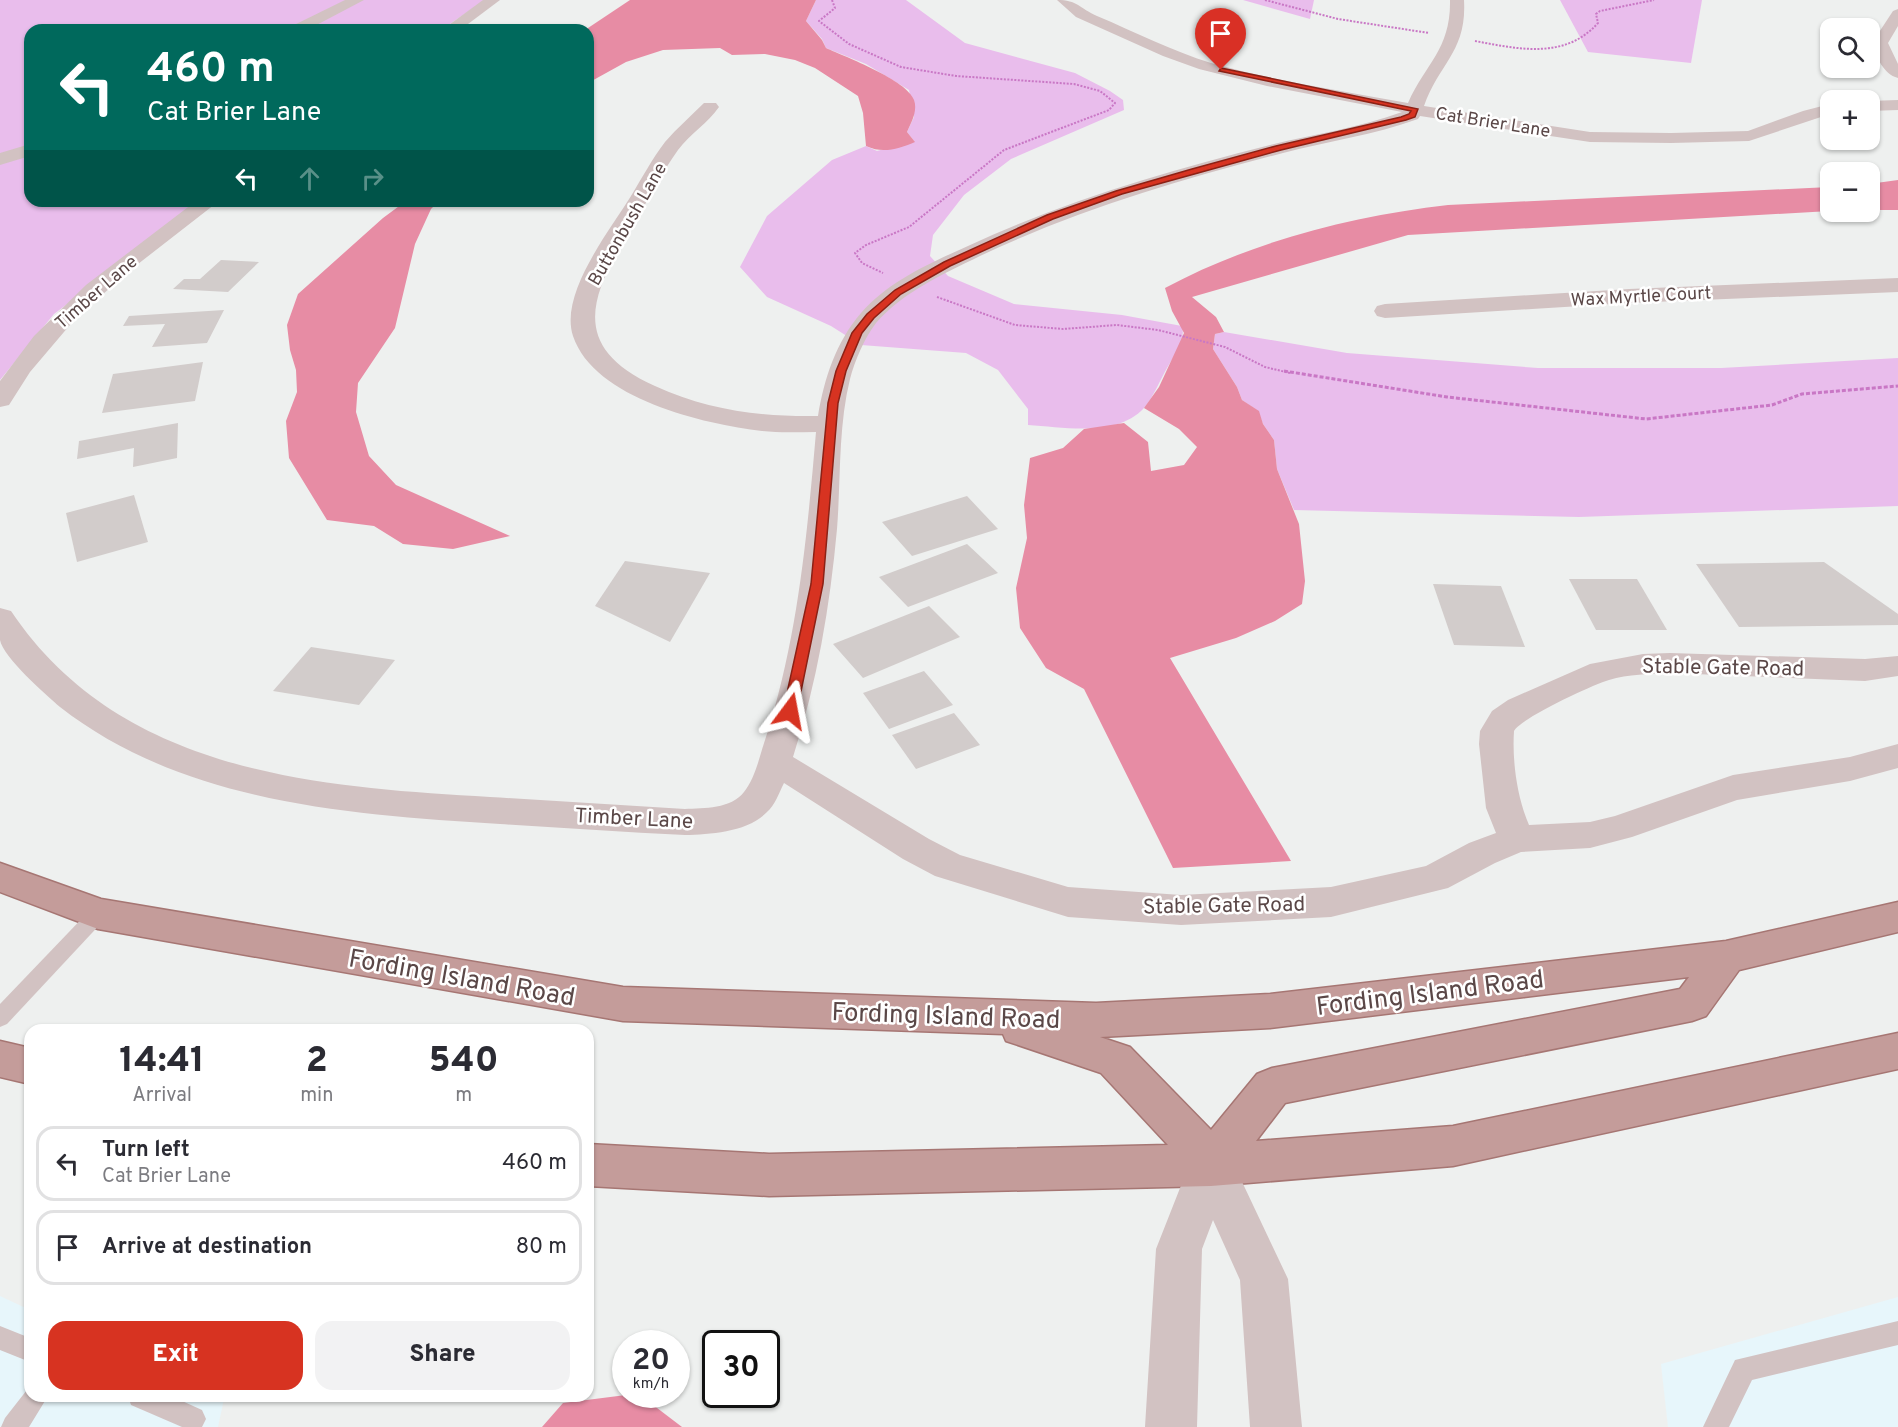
<!DOCTYPE html>
<meta charset="utf-8">
<style>
body{margin:0;font-family:Overpass,sans-serif;background:#f2f2f3;color:#2b2b33;height:100vh;display:flex;flex-direction:column;font-size:22px;white-space:nowrap}
*{box-sizing:border-box;margin:0}
p{font-size:20px;color:#7c7c81}
.icon{flex:none;width:33px;height:33px;fill:none;stroke:currentColor;stroke-width:2;stroke-linecap:round;stroke-linejoin:round}
.map{position:relative;flex:1;overflow:hidden}
.drawer{position:absolute;left:24px;top:1024px;width:570px;height:378px;display:flex;flex-direction:column;background:#fff;border-radius:18px;box-shadow:0 2px 4px #0004}
.drawer>*{flex:none}
.top-card{position:absolute;left:24px;top:24px;width:570px;height:183px;border-radius:18px;box-shadow:0 2px 4px #0004;background:#00695c;color:#fff;overflow:hidden}
.controls{position:absolute;left:1820px;top:18px;display:grid;gap:12px}
.controls a{display:grid;place-items:center;width:60px;height:60px;border-radius:12px;background:#fff;box-shadow:0 2px 4px #0004;font-size:30px}
.speed{position:absolute;left:612px;top:1330px;display:flex;gap:12px;font-size:30px;font-weight:700;text-align:center}
.speed>*{display:grid;place-content:center;width:78px;height:78px;border-radius:50%;background:#fff;box-shadow:0 2px 4px #0004;line-height:1}
.speed small{font-size:15px;font-weight:400}
.speed .limit{border:3px solid #111;border-radius:9px;background:#fff;color:#111}
.pin{position:absolute;display:grid;place-items:center;width:51px;height:51px;color:#fff;margin:-62px -26px;border-radius:50% 50% 50% 0;rotate:-45deg;box-shadow:0 0 6px #0007}
.pin .icon{rotate:45deg}
.me{position:absolute;width:66px;margin:-33px;rotate:13deg;stroke-linejoin:round;filter:drop-shadow(0 0 4px #0008)}
.turn{display:flex;align-items:center;gap:21px;height:126px;padding:0 24px;font-size:27px}
.turn .icon{width:78px;height:78px;stroke-width:2.5}
.turn b{display:block;font-size:42px;line-height:51px}
.lanes{display:flex;align-items:center;height:57px;padding:0 24px;background:#0003;justify-content:center;gap:30px;direction:ltr}
.lanes .off{opacity:.35}
.eta{display:flex;justify-content:space-evenly;align-items:center;height:102px;text-align:center}
.eta b{font-size:36px;font-weight:800;line-height:42px}
.cta{display:flex;gap:12px;margin-top:auto;padding:12px 24px}
.cta a{flex:1;height:69px;border-radius:18px;background:#d73321;color:#fff;font-size:24px;font-weight:800;line-height:69px;text-align:center}
.cta a+a{background:#f2f2f3;color:#2b2b33}
ul{padding:0;list-style:none}
li{display:flex;align-items:center;gap:18px;height:75px;margin:0 12px 9px;padding:0 12px;border:3px solid #e1e1e2;border-radius:18px}
li div{flex:1}
li b{display:block;font-size:22px}
li em{font-style:normal}
.map>svg:first-child{display:block}
</style>
<div class="map">
<svg width="1898" height="1427" viewBox="0 0 1898 1427">
<rect width="100%" height="100%" fill="#eef0ef"/>
<!-- commercial -->
<g fill="#e7f6fb">
<path d="M0 1296 30 1310V1396H218L224 1399 218 1427H0Z"/>
<path d="M1898 1297V1427H1668L1661 1364Z"/>
</g>
<!-- green -->
<g fill="#e9bdec">
<path d="M0 0H485L441 30H30V201H204L54 314 0 380Z"/>
<path d="M816 0H906L965 43 1075 73 1110 91 1123 100 1124 110 1011 159 964 195 933 235 930 256 948 276 1014 304 1122 315 1182 326C1186 341 1174 355 1167 368 1160 380 1153 398 1144 408 1116 438 1065 427 1028 425V409L998 370 966 353 861 345 831 326 767 297 740 267 767 216 832 160 866 146 877 151 914 141 907 132 914 117 909 90 866 64 826 48 822 39 806 21Z"/>
<path d="M1243 0H1314L1310 19Z"/>
<path d="M1560 0H1702L1691 63 1588 52Z"/>
<path d="M1224 332 1347 353 1538 368H1721L1898 358V506L1579 517 1294 510 1277 469 1274 440 1263 424 1258 411 1242 400 1237 387 1213 349 1215 334Z"/>
</g>
<!-- water -->
<g fill="#e78ca4">
<path d="M630 0H816L806 21 822 40 826 48C846 57 907 80 914 100 918 111 911 123 907 132L915 142C898 149 883 154 866 146L863 113 858 96 815 68 795 60 765 54 732 55 720 48 663 50 626 62 588 83V30H585Z"/>
<path d="M1898 180V210H1869V184Z"/>
<path d="M1830 187V211L1408 235 1192 297 1216 317 1224 332 1215 334 1213 349 1237 387 1242 400 1259 411 1263 424 1274 440 1277 469 1299 524 1305 581 1302 604 1275 621 1236 638 1170 658 1291 861 1173 868 1084 689 1046 668 1020 628 1016 588 1027 538 1024 505 1030 458 1063 448 1084 429 1124 423 1148 442 1151 471 1184 465 1197 447 1179 429 1144 408 1159 387 1184 333 1172 311 1165 288C1251 242 1351 216 1448 205Z"/>
<path d="M406 201H439L431 209 415 244 395 328 358 383 356 412 369 456 396 485 510 536 453 549 403 544 374 526 327 520 289 458 286 421 297 392 296 370 290 350 287 325 298 294 383 218Z"/>
<path d="M626 1395H640L682 1427H542L563 1403Z"/>
</g>
<!-- building -->
<g fill="#d2cccb">
<path d="M221 260 259 262 228 292 173 289 184 279H200Z"/>
<path d="M224 310 207 343 152 347 165 324 123 326 129 316Z"/>
<path d="M203 362 195 401 102 413 113 374Z"/>
<path d="M178 423 177 458 133 467 134 448 77 459 79 441Z"/>
<path d="M134 495 148 542 77 562 66 513Z"/>
<path d="M967 496 998 529 912 556 882 522Z"/>
<path d="M967 544 998 573 908 607 879 577Z"/>
<path d="M625 561 710 573 670 642 595 606Z"/>
<path d="M1824 562 1898 614V625L1739 627 1696 564Z"/>
<path d="M1569 579H1637L1667 630H1596Z"/>
<path d="M1433 584 1501 586 1525 647 1454 645Z"/>
<path d="M929 606 960 637 863 678 833 644Z"/>
<path d="M311 647 395 660 359 705 273 691Z"/>
<path d="M924 671 953 705 889 729 863 693Z"/>
<path d="M954 713 980 745 916 769 892 735Z"/>
</g>
<g fill="none" stroke-linecap="round" stroke-linejoin="round">
<!-- trunk casing -->
<g stroke="#a67673" stroke-width="3">
<g id="trunk">
<path d="M0 863 101 899 623 987 1096 1003 1270 994 1726 941 1898 902V932L1739 970 1706 1016 1692 1021 1285 1103 1256 1141 1453 1126 1898 1033V1069L1453 1166 1211 1186 769 1196 588 1186V1144L769 1154 1168 1145 1101 1073 1006 1041 1003 1034 623 1021 98 929 0 892ZM1689 977 1680 989 1272 1068 1257 1074 1211 1130 1130 1047 1100 1037 1270 1028Z"/>
<path d="M0 1041 30 1048V1084L0 1077Z"/>
</g>
</g>
<!-- path-far1 -->
<g stroke="#c977c5" stroke-width="2" stroke-dasharray="2 1.5" stroke-linecap="butt">
<path d="M832 0 835 8 819 21 849 44 901 67 956 76 1074 84 1100 91 1115 103 1109 110 1004 150 909 227 866 245 855 253 862 263 883 273"/>
<path d="M1265 0 1338 19 1429 33"/>
<path d="M1475 41C1518 49 1565 60 1598 23L1596 14 1600 11 1654 0"/>
<path d="M937 297 1015 325 1063 329 1117 325 1158 330 1225 347 1265 367 1290 373"/>
</g>
<!-- path -->
<path stroke="#c977c5" stroke-width="3" stroke-dasharray="4 2" stroke-linecap="butt" d="M1284 371 1447 397 1646 419 1772 405 1802 394 1898 386"/>
<!-- service -->
<g fill="#d2c2c2" fill-rule="evenodd">
<path d="M98 906 105 909 108 914 105 919 7 1024 0 1027V1004L91 909Z"/>
<path d="M1898 1321V1345L1752 1380 1729 1427H1703L1735 1360Z"/>
<path d="M0 1326 30 1338V1362L0 1350Z"/>
<path d="M30 1386V1396H48L29 1427H1L5 1418Z"/>
<path d="M128 1396H171L202 1410 206 1419 202 1427H182L131 1405Z"/>
</g>
<!-- minor -->
<g fill="#d2c2c2" fill-rule="evenodd">
<path d="M345 0H364L307 30H287L290 27Z"/>
<path d="M483 0H500L460 30H442Z"/>
<path d="M1057 0C1078 0 1079 8 1097 16 1135 32 1172 51 1211 63 1275 81 1343 91 1408 103 1426 63 1451 49 1450 0H1464C1467 52 1439 63 1424 106L1590 132 1671 133 1748 131 1803 111 1830 104V114L1749 141 1671 143 1590 142 1420 116 1418 119C1374 135 1328 141 1283 153 1179 180 1077 210 980 256 943 274 903 292 876 323 864 339 855 360 850 379 838 428 841 479 837 529 830 606 817 683 793 757L929 839 960 855 1068 887 1181 895 1331 887 1426 866 1469 843 1496 833 1486 808 1479 744 1480 731 1492 711 1508 700 1590 664 1643 654 1670 653 1865 659 1898 656V676L1865 681 1670 673C1650 674 1628 674 1609 680 1592 685 1521 718 1514 731 1512 761 1517 797 1529 825L1590 822 1615 816 1733 775 1850 757 1898 744V768L1850 781 1737 800 1632 837 1590 848 1521 852 1495 863 1448 888 1331 917 1181 925 1068 917 935 876 903 859 784 783C779 793 775 805 767 812 748 832 711 834 685 835 623 832 561 828 500 824 350 815 183 803 60 707 46 695 3 657 0 640 0 630 0 618 0 608L11 611C119 772 313 787 490 797 555 801 620 805 685 809 704 808 731 809 744 792 756 777 760 754 766 737 798 637 807 536 816 432 798 432 780 433 762 431 704 424 594 399 573 336 559 294 610 230 631 196 642 178 652 159 665 142 677 128 691 116 704 103H716L719 107C708 123 690 134 678 150 662 172 650 197 636 220 595 288 562 344 655 386 707 410 761 417 818 416 824 379 836 342 861 313 889 281 930 263 968 246 1065 201 1167 171 1270 145 1314 134 1359 128 1402 112L1267 86 1199 69 1163 56 1076 17Z"/>
<path d="M1898 9V26L1888 43 1898 64V78C1883 74 1876 56 1872 43L1893 11Z"/>
<path d="M1898 100V110L1869 111V101Z"/>
<path d="M30 144V156L0 165V153Z"/>
<path d="M196 201H219L129 271 75 319 30 372 9 405 0 407V381L34 336 86 285Z"/>
<path d="M1898 278V292L1629 303 1385 318 1377 316 1374 311 1377 306 1385 304 1629 289Z"/>
<path d="M1211 1144 1227 1150 1288 1279 1302 1427H1250L1240 1280 1213 1220 1202 1249 1197 1427H1145L1156 1249 1195 1150Z"/>
</g>
<!-- trunk -->
<use href="#trunk" fill="#c49c9a" fill-rule="evenodd"/>
</g>
<!-- route -->
<path fill="#d73321" stroke="#8c2115" stroke-width="1.5" d="M1221 68 1418 109 1415 117 1406 120 1281 150 1198 173 1122 194 1053 219 950 266 901 294 874 318 862 333 846 371 838 403 823 584 797 711 795 714H785L783 711 811 584 828 403 836 371 852 333 867 314 895 290 944 262 1047 215 1116 191 1192 169 1276 146 1401 117 1409 114 1411 111 1219 71Z"/>
<g text-anchor="middle" stroke-width="5" stroke-linejoin="round" paint-order="stroke">
<!-- far-street labels -->
<g font-size="18" fill="#5a4747" stroke="#fff">
<text transform="translate(1493 122) rotate(9)" y="6">Cat Brier Lane</text>
<text transform="translate(627 224) rotate(-60)" y="6">Buttonbush Lane</text>
<text transform="translate(96 292) rotate(-41)" y="6">Timber Lane</text>
<text transform="translate(1641 296) rotate(-3)" y="6">Wax Myrtle Court</text>
</g>
<!-- street labels -->
<g font-size="21" fill="#5a4747" stroke="#fff">
<text transform="translate(1723 667) rotate(1)" y="7">Stable Gate Road</text>
<text transform="translate(634 818) rotate(3)" y="7">Timber Lane</text>
<text transform="translate(1224 905) rotate(-1)" y="7">Stable Gate Road</text>
</g>
<!-- near-street labels -->
<g font-size="26" fill="#5a4747" stroke="#fff">
<text transform="translate(462 977) rotate(10)" y="9">Fording Island Road</text>
<text transform="translate(1430 992) rotate(-7)" y="9">Fording Island Road</text>
<text transform="translate(946 1015) rotate(2)" y="9">Fording Island Road</text>
</g>
</g>
</svg>
<div class="controls">
<a><svg class="icon" aria-label="search" viewBox="0 0 24 24"><circle cx="10" cy="10" r="6"/><path d="M15 15l6 6"/></svg></a>
<a>+</a>
<a>−</a>
</div>
<div class="speed"><div>20<small>km/h</small></div><div class="limit">30</div></div>
<div class="pin" style="left:1221px;top:70px;background:#d93025"><svg class="icon" aria-label="arrive" viewBox="0 0 24 24"><path d="M6 21V4h12l-3 4 3 4H6"/></svg></div>
<svg class="me" style="left:790px;top:711px" viewBox="-20 -20 40 40"><path d="M0-17L14 15 0 8-14 15z" fill="#d73321" stroke="#fff" stroke-width="4"/></svg>
<div class="top-card">
<div class="turn"><svg class="icon" aria-label="left" viewBox="0 0 24 24"><path d="M17 20v-9H6M10 6l-5 5 5 5"/></svg><div><b>460 m</b>Cat Brier Lane</div></div>
<div class="lanes"><svg class="icon" aria-label="left" viewBox="0 0 24 24"><path d="M17 20v-9H6M10 6l-5 5 5 5"/></svg><svg class="icon off" aria-label="ahead" viewBox="0 0 24 24"><path d="M12 20V5M6 11l6-6 6 6"/></svg><svg class="icon off" aria-label="right" viewBox="0 0 24 24"><path d="M7 20v-9h11M14 6l5 5-5 5"/></svg></div>
</div>
<section class="drawer">
<div class="eta">
<div><b>14:41</b><p>Arrival</p></div>
<div><b>2</b><p>min</p></div>
<div><b>540</b><p>m</p></div>
</div>
<ul>
<li><svg class="icon" aria-label="left" viewBox="0 0 24 24"><path d="M17 20v-9H6M10 6l-5 5 5 5"/></svg><div><b>Turn left</b><p>Cat Brier Lane</p></div><em>460 m</em></li>
<li><svg class="icon" aria-label="arrive" viewBox="0 0 24 24"><path d="M6 21V4h12l-3 4 3 4H6"/></svg><div><b>Arrive at destination</b></div><em>80 m</em></li>
</ul>
<div class="cta"><a>Exit</a><a>Share</a></div>
</section>
</div>
